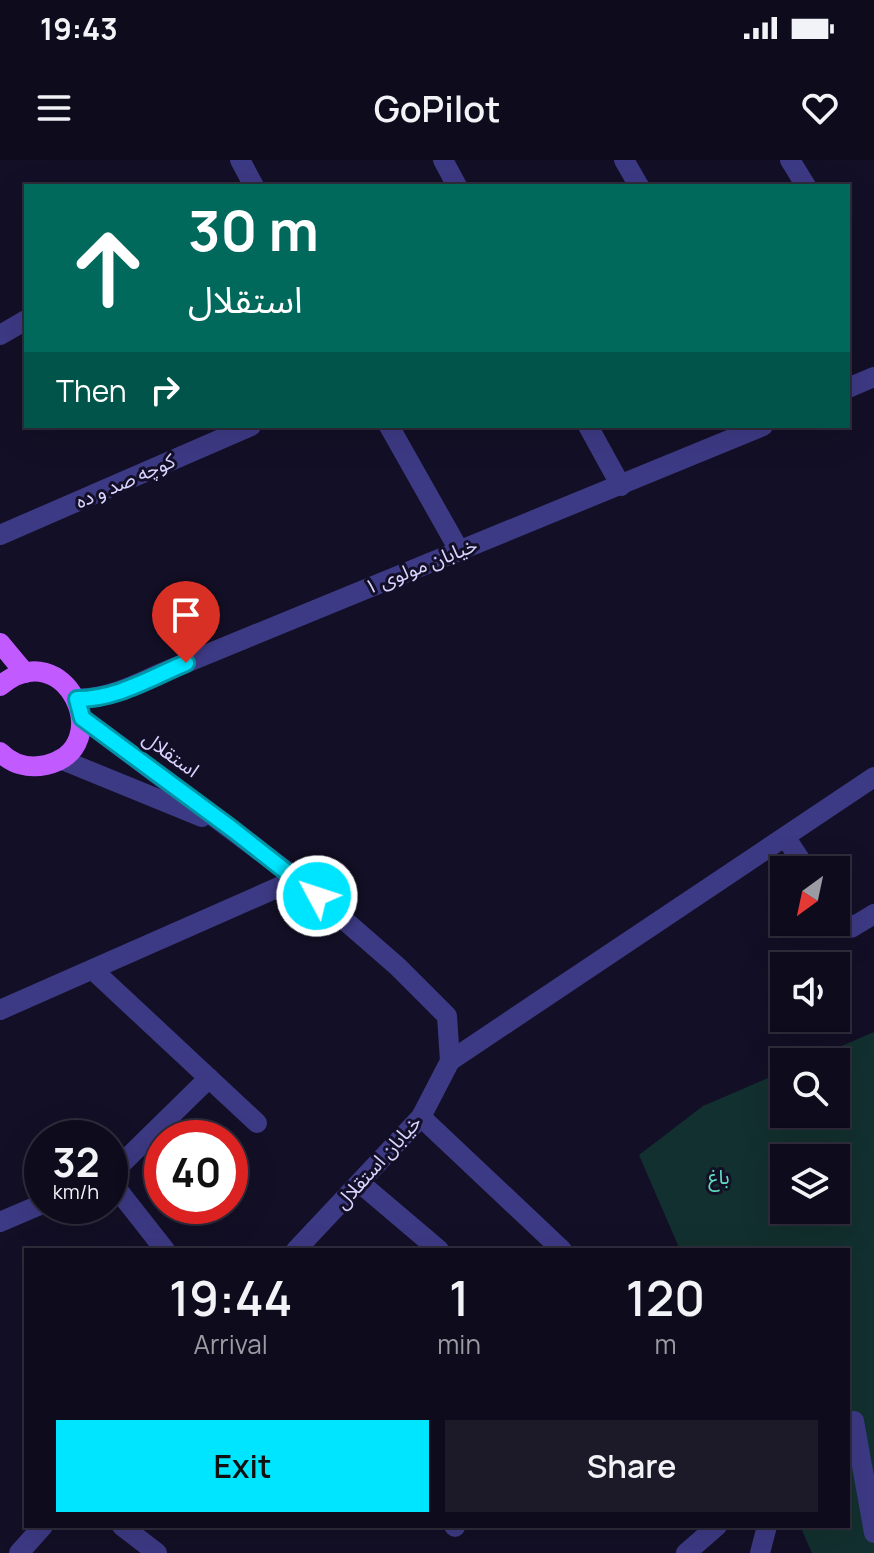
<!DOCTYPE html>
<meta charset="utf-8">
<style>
body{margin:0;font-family:Manrope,"Noto Sans Arabic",sans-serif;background:#1c1929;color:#f1f3f6;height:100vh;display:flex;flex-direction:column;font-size:30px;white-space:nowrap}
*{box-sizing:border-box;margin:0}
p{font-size:26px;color:#9b9ba3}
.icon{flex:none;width:44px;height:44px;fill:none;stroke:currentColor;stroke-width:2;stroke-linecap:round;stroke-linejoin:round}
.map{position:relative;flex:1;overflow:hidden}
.drawer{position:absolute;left:24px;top:1088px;width:826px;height:280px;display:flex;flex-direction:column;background:#0e0b1c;border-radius:0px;box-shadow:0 8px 32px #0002,0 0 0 2px #2e2b3b}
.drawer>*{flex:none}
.guide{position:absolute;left:24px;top:24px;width:826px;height:244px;border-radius:0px;box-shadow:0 8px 32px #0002,0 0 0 2px #2e2b3b;background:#00695c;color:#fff;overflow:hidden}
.needle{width:52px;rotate:213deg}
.tools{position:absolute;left:770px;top:696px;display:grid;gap:16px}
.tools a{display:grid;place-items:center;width:80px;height:80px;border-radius:0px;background:#0e0b1c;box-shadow:0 8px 32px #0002,0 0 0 2px #2e2b3b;font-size:40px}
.speed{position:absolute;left:24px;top:960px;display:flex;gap:16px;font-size:40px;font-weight:700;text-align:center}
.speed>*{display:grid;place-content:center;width:104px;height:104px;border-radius:50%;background:#0e0b1c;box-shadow:0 8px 32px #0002,0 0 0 2px #2e2b3b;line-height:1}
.speed small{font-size:20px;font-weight:400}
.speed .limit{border:12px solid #d22;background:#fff;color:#111}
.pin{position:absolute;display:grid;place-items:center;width:68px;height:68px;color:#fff;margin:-82px -34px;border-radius:50% 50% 50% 0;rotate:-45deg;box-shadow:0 0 8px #0007}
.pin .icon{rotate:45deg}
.me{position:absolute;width:88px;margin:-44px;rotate:310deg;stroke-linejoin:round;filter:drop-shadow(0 0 6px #0008)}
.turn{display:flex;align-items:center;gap:28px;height:168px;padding:0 32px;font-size:36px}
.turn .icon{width:104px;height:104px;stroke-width:2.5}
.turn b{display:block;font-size:56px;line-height:68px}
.then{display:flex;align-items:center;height:76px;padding:0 32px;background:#0003;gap:16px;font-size:30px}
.eta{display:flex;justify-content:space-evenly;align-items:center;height:136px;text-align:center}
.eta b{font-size:48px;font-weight:600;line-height:56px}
.action{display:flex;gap:16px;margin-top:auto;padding:16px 32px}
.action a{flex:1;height:92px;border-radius:0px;background:#00e5ff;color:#111;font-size:32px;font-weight:600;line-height:92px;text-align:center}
.action a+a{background:#1c1929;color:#f1f3f6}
.status{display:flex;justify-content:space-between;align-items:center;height:56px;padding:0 40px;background:#0e0b1c;direction:ltr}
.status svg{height:22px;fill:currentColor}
header{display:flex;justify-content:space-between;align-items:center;height:104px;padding:0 32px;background:#0e0b1c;font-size:36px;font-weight:600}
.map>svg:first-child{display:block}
</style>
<div class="status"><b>19:43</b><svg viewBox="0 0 49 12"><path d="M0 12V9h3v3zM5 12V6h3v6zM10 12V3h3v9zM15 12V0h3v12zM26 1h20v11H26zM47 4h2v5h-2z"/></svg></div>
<header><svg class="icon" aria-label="menu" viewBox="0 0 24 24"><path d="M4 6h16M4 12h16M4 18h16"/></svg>GoPilot<svg class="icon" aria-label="heart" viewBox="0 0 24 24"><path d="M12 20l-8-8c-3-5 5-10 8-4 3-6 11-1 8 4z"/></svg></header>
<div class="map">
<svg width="874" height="1393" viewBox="0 0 874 1393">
<rect width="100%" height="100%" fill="#130f26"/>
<!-- green -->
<path fill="#12302f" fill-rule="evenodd" d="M874 872V1393H812L800 1366H848V1090H680L639 995 703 946 784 911V954H836V902H804ZM784 998H836V1050H784Z"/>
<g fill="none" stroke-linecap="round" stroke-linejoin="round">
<!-- minor -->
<g stroke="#3d3a85" stroke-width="20">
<path d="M240 0 254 26"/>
<path d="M443 0 457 26"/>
<path d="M624 0 639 26"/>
<path d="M790 0 806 26"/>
<path d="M0 175 26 160"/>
<path d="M848 228 874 217"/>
<path d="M389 266 459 390"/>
<path d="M588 266 621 326"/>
<path d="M0 375 251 266"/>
<path d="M77 539C108 538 131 527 159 514L763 266"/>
<path d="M82 558 297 719 397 806 447 856 450 901 421 957 296 1090"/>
<path d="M60 599 202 657"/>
<path d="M786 678 807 710"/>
<path d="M836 751 851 768 874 754"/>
<path d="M93 810 257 963"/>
<path d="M0 850 297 719"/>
<path d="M450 901 874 617"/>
<path d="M421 957 562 1090"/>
<path d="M110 1015 209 918"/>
<path d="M110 1020 165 1090"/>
<path d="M360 1023 439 1090"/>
<path d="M0 1062 42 1044"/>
<path d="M848 1266 854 1261 874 1373"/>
<path d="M122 1366 157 1393"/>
<path d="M454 1366 455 1367"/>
<path d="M19 1393 43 1366"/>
<path d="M686 1393 717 1366"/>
<path d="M760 1393 767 1366"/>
</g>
<!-- major -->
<g stroke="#c25bff" stroke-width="20">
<path d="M0 483 25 513"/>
<path d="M0 526C65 471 119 588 46 605 28 609 12 604 0 592"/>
</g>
</g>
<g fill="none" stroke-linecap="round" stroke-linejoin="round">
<!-- route casing -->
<g stroke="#0095a6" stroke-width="20">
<path id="route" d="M186 503C150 518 117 539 77 539L82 558 232 669 317 736"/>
</g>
<!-- route -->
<use href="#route" stroke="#00e5ff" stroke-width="14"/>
</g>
<g text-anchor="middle" stroke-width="6" stroke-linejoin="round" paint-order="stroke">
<!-- street labels -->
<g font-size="20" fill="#d9d4ff" stroke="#130f26">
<text transform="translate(125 321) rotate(-24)" y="7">کوچه صد و ده</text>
<text transform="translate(421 406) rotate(-22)" y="7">خیابان مولوی ۱</text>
<text transform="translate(171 594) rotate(36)" y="7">استقلال</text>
<text transform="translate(378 1002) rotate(-48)" y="7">خیابان استقلال</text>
</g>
<!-- park labels -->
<g font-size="20" fill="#5fe0c0" stroke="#130f26">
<text x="719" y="1024">باغ</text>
</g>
</g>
</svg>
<div class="tools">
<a><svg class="needle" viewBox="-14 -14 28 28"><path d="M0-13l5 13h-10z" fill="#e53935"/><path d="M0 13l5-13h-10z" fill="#9b9ba3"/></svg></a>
<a><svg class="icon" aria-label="sound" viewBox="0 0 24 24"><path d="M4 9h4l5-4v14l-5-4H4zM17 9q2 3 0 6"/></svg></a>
<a><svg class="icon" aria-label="search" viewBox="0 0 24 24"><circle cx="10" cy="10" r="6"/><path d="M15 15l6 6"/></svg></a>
<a><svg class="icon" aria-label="layers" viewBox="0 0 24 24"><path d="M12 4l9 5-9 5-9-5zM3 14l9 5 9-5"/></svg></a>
</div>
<div class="speed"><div>32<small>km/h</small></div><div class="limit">40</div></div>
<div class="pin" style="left:186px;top:503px;background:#d93025"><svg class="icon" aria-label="arrive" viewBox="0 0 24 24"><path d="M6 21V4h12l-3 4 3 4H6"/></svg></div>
<svg class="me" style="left:317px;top:736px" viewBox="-20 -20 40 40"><circle r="17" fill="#00e5ff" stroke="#fff" stroke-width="3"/><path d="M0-11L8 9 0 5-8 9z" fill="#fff"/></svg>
<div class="guide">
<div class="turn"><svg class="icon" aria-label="ahead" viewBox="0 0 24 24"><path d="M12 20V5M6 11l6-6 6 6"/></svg><div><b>30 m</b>استقلال</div></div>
<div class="then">Then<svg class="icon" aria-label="right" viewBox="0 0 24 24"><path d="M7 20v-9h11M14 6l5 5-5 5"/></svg></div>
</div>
<section class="drawer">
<div class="eta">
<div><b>19:44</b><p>Arrival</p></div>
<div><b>1</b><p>min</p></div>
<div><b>120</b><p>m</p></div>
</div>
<div class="action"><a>Exit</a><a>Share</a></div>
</section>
</div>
